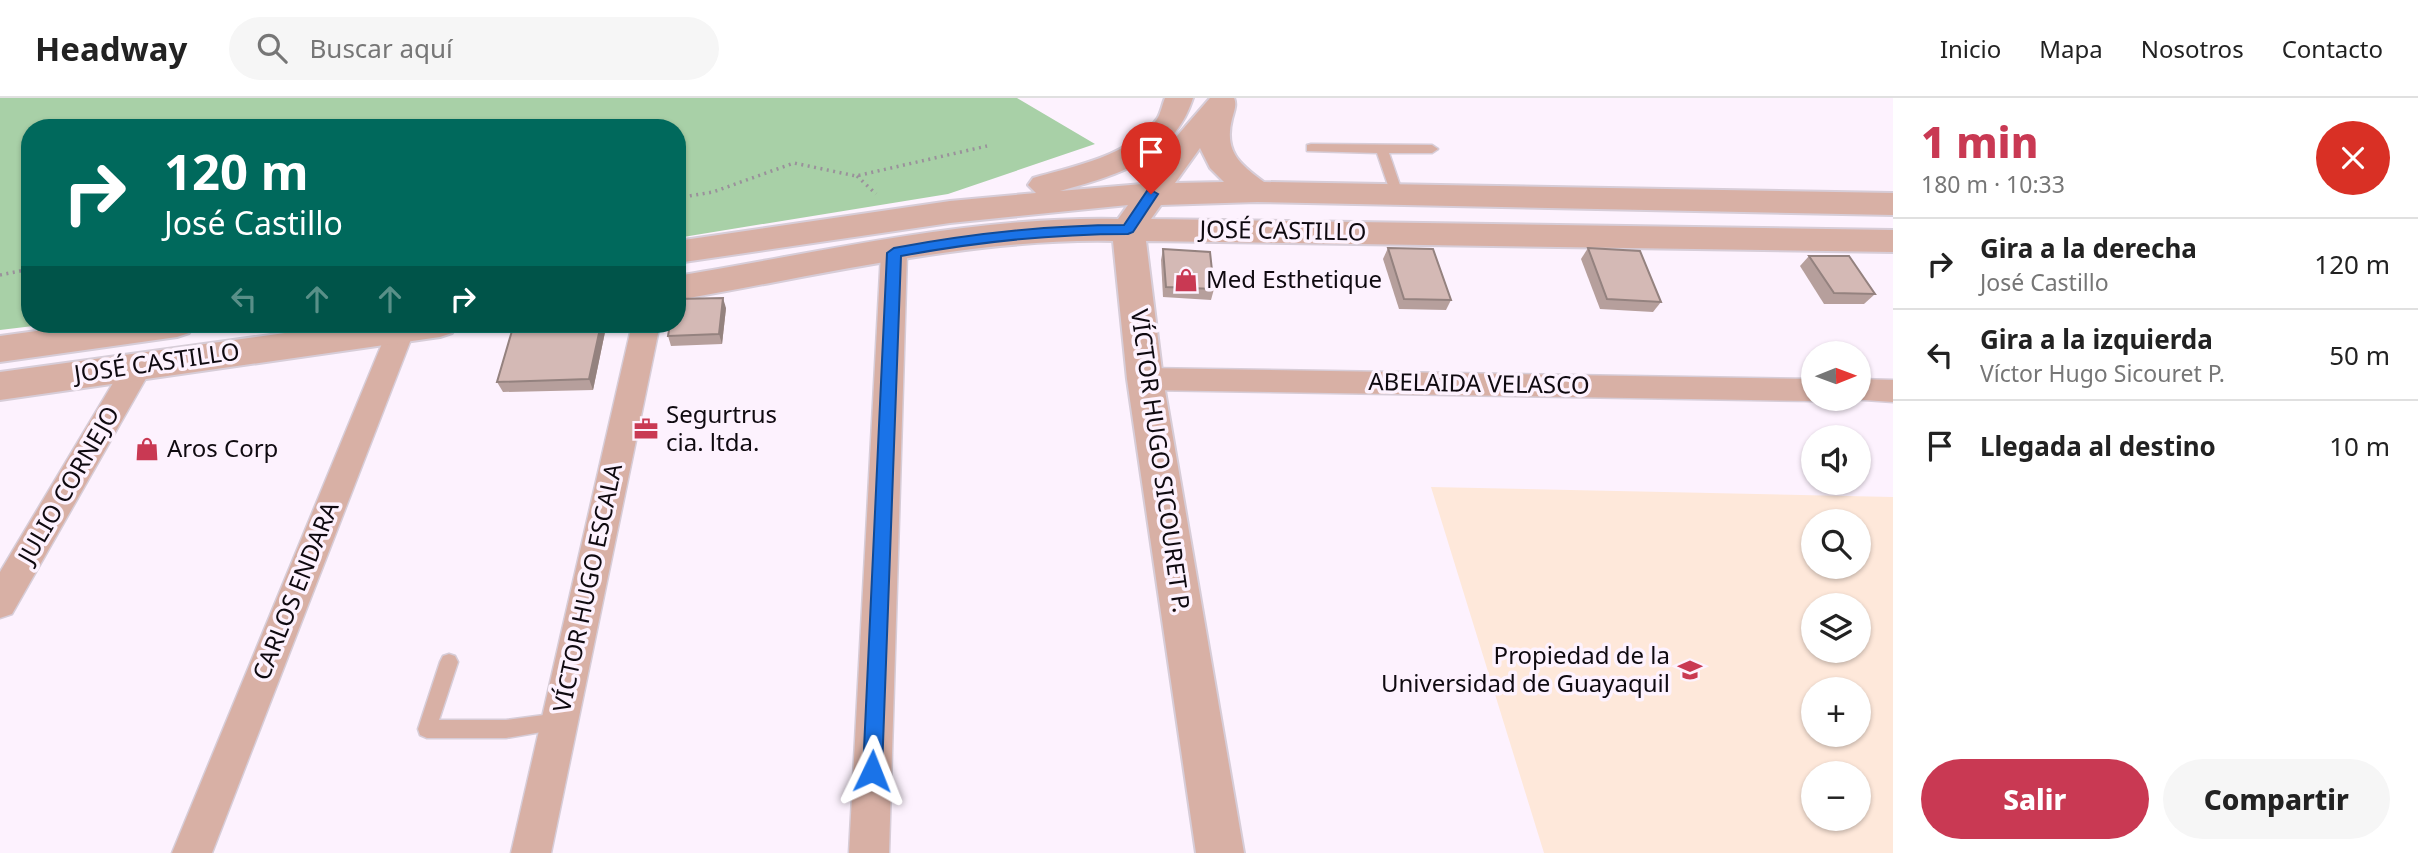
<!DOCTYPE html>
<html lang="es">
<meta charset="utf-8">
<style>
body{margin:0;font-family:"Noto Sans",sans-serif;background:#f6f6f6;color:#222;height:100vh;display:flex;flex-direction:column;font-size:26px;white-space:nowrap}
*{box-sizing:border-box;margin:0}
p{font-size:23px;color:#767676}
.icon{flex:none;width:38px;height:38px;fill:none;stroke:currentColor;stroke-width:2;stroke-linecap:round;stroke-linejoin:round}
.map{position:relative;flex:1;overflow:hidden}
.details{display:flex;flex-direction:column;background:#fff;width:525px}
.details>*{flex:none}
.top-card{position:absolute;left:21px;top:21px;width:665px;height:214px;border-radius:28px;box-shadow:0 2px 5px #0004;background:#00695c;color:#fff;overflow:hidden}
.needle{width:46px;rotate:89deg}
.tools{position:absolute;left:1801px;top:243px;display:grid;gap:14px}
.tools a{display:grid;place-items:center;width:70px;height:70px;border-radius:50%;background:#fff;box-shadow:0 2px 5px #0004;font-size:35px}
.pin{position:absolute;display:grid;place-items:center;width:60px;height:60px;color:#fff;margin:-72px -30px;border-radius:50% 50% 50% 0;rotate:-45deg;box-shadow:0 0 7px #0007}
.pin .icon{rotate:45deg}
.me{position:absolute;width:77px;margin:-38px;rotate:2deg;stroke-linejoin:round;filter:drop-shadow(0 0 5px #0008)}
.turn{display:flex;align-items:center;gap:24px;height:147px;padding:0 28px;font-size:32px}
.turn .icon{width:91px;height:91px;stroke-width:2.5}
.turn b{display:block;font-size:49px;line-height:60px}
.lanes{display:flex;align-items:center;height:66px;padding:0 28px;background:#0003;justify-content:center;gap:35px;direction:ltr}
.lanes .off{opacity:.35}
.round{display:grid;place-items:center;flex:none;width:74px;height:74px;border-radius:37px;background:#f6f6f6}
.head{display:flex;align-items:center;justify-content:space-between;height:119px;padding:0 28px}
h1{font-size:42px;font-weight:800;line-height:52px;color:#c93953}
.action{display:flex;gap:14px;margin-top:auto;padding:14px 28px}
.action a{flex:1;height:80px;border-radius:42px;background:#c93953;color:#fff;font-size:28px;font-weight:800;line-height:80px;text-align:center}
.action a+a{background:#f6f6f6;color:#222}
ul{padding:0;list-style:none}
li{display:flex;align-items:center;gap:21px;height:91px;padding:0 28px;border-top:2px solid #e0e0e0}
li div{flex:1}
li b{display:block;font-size:26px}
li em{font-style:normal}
header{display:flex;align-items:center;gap:42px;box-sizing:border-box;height:98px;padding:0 35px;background:#fff;border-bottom:2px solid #e0e0e0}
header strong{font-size:33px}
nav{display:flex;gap:38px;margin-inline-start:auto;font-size:24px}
.search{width:490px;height:63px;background:#f6f6f6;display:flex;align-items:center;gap:18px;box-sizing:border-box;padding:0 24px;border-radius:38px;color:#767676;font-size:26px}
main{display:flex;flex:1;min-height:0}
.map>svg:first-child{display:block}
</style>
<header>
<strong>Headway</strong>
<div class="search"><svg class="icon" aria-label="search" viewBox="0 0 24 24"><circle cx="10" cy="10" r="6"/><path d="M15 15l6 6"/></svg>Buscar aquí</div>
<nav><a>Inicio</a><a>Mapa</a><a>Nosotros</a><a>Contacto</a></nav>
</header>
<main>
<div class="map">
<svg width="1893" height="755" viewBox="0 0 1893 755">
<rect width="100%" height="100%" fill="#fdf2fe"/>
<!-- education -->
<path fill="#fee8da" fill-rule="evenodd" d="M1431 389 1893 399V755H1544ZM1813 424H1858V469H1813ZM1813 508H1858V553H1813ZM1813 592H1858V637H1813ZM1813 676H1858V721H1813Z"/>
<!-- green -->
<path fill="#a8d0a7" d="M0 0H1017L1095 46 948 96 677 140V30H30V226H50L0 232Z"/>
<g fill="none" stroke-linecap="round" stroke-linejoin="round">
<!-- service casing -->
<g stroke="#d7cdd8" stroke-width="3">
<g id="service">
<path d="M1311 46 1432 47 1438 51 1432 55H1389L1403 96 1397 100 1391 96 1377 55 1307 53V47Z"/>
<path d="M449 556 455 558 458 564 439 622H506L559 615 565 618 568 624 565 630 506 640H427L420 637 418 631 440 564 443 558Z"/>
</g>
</g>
<!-- minor casing -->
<g stroke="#d7cdd8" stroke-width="3">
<g id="minor">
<path d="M894 146 903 148 907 155 889 755H849L881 155 885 148Z"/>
<path d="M390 226H412L415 231 212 755H172Z"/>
<path d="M632 226H660L551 755H511Z"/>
<path d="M138 257 148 260 153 268 12 516 0 520V474L128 260Z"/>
<path d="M1145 270 1813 281V301H1821L1813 303 1145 292 1135 289 1130 281 1135 273Z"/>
<path d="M1858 281 1893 282V304L1850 301H1858Z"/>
</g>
</g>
<!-- tertiary casing -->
<g stroke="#d7cdd8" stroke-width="4">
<g id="tertiary">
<path d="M1165 0H1193C1173 62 1117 77 1060 93L1142 86 1170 46 1210 0H1234C1237 7 1234 13 1232 21 1224 53 1239 66 1264 84L1893 95V117L1257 104 1161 107 1151 121 1893 132V154L1146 143 1163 281 1244 755H1196L1127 281 1113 143C971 140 817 178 677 202V178C823 154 971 118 1118 121L1128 107 950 125 677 165V143L950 103 1036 95 1028 87 1033 80C1074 68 1130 58 1157 21 1161 15 1162 7 1165 0ZM1200 50 1210 70 1224 84 1175 85Z"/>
<path d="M87 226H194L189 235 177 239 0 264V238Z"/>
<path d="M350 226H457L452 235 440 239 0 302V274Z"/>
</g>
</g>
<!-- path -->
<g stroke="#9a919b" stroke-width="3.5" stroke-dasharray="2 4.5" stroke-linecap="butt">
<path d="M857 78 876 96"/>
<path d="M677 100 713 94 794 65 856 78 987 48"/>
<path d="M0 177 30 171"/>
</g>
<!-- service -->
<use href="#service" fill="#d8b0a5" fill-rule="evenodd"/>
<!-- minor -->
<use href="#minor" fill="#d8b0a5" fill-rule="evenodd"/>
<!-- tertiary -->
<use href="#tertiary" fill="#d8b0a5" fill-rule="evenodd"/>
</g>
<!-- wall -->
<g fill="#b69f9c">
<path d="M1388 150 1451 202 1446 212 1399 211 1383 161Z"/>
<path d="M1588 150 1661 204 1653 214 1600 211 1581 161Z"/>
<path d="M1163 151 1214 191 1211 202 1163 199 1161 162Z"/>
<path d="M1809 158 1875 196 1864 206H1824L1800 168Z"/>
<path d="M726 210 722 246 671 248 668 238Z"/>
<path d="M514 226H602L605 234 593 292 503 294 497 284Z"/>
</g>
<!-- shaded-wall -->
<g fill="#94827f">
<path d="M723 200 726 210 722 246 719 236Z"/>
<path d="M601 226H602L605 234 593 292 589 281Z"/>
</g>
<!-- building -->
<g fill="#d4b9b5" stroke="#94827f" stroke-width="2">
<path d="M1388 150 1433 151 1451 202 1404 201Z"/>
<path d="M1588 150 1640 153 1661 204 1607 201Z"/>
<path d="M1163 151 1210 154 1214 191 1166 189Z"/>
<path d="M1809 158H1849L1875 196 1834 195Z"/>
<path d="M723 200 719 236 668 238 670 226H677V201Z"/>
<path d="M514 226H601L589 281 497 284Z"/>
</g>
<!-- route -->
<path fill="#1a73e8" stroke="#114b97" stroke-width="2" d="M1151 92 1158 96 1133 134 1128 136C1051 136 976 144 901 158L882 673 879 680 872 683 865 680 863 673 887 155 894 150C970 136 1046 127 1124 127L1147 93Z"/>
<!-- icons -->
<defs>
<g id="shop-bare" transform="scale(1.89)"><path d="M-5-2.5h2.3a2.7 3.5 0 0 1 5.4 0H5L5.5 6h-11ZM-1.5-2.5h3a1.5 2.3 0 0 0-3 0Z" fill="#c93953" stroke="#fdf2fe" stroke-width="2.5" paint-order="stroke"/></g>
<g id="office-bare" transform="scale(1.89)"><path d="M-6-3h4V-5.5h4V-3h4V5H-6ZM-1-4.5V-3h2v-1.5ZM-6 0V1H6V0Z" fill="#c93953" stroke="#fdf2fe" stroke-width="2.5" paint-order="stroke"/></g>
<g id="university-bare" transform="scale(1.89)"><path d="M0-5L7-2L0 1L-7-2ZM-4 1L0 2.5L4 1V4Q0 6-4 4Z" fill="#c93953" stroke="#fdf2fe" stroke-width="2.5" paint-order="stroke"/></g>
</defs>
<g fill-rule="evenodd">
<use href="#shop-bare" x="1186" y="182"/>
<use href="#office-bare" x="646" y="331"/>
<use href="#shop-bare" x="147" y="351"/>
<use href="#university-bare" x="1690" y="572"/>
</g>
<g text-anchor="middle" stroke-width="7" stroke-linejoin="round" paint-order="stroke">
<!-- street labels -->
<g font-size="24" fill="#0f0a10" stroke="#fdf2fe">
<text transform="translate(1283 133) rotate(1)" y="8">JOSÉ CASTILLO</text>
<text transform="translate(157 265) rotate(-8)" y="8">JOSÉ CASTILLO</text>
<text transform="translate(1479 286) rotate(1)" y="8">ABELAIDA VELASCO</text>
<text transform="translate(1160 363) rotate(82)" y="8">VÍCTOR HUGO SICOURET P.</text>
<text transform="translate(69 387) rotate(-60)" y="8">JULIO CORNEJO</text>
<text transform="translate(588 490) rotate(-78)" y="8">VÍCTOR HUGO ESCALA</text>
<text transform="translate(296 493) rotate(-68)" y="8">CARLOS ENDARA</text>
</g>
<!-- poi labels -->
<g font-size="24" fill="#0f0a10" stroke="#fdf2fe" text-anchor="start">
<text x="1206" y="190">Med Esthetique</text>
<text x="666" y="325">Segurtrus<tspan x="666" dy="28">cia. ltda.</tspan></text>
<text x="167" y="359">Aros Corp</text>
<text x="1670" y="566" text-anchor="end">Propiedad de la<tspan x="1670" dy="28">Universidad de Guayaquil</tspan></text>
</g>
</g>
</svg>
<div class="tools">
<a><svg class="needle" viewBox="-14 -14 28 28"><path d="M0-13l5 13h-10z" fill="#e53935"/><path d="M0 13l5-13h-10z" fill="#767676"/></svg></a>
<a><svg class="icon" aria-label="sound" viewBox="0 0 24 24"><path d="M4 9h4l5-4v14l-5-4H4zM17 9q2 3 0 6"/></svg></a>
<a><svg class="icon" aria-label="search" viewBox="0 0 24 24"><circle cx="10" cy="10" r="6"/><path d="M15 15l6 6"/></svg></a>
<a><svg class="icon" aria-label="layers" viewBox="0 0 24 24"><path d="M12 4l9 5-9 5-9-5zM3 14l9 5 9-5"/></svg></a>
<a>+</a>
<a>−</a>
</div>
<div class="pin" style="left:1151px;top:96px;background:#d93025"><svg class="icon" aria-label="arrive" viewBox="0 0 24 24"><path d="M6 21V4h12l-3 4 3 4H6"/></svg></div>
<svg class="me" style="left:872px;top:673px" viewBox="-20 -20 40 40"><path d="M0-17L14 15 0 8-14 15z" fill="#1a73e8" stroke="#fff" stroke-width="4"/></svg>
<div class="top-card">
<div class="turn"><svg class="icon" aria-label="right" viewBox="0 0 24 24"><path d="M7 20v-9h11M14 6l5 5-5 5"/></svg><div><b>120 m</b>José Castillo</div></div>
<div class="lanes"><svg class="icon off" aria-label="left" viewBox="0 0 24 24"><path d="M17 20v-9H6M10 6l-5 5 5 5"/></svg><svg class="icon off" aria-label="ahead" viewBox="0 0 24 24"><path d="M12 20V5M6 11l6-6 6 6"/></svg><svg class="icon off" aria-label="ahead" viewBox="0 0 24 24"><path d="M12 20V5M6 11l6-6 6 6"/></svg><svg class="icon" aria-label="right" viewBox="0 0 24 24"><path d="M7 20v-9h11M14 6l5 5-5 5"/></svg></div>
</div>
</div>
<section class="details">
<div class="head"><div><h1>1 min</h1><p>180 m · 10:33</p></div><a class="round" style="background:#d93025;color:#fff"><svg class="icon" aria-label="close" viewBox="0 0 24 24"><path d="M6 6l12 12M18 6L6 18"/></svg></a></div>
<ul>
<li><svg class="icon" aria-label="right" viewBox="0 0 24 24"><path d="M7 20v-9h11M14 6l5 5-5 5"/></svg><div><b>Gira a la derecha</b><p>José Castillo</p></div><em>120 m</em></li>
<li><svg class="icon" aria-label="left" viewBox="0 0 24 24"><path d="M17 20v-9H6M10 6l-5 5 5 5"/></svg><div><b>Gira a la izquierda</b><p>Víctor Hugo Sicouret P.</p></div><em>50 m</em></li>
<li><svg class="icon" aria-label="arrive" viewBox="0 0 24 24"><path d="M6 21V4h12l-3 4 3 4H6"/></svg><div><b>Llegada al destino</b></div><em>10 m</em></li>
</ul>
<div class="action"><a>Salir</a><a>Compartir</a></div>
</section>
</main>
